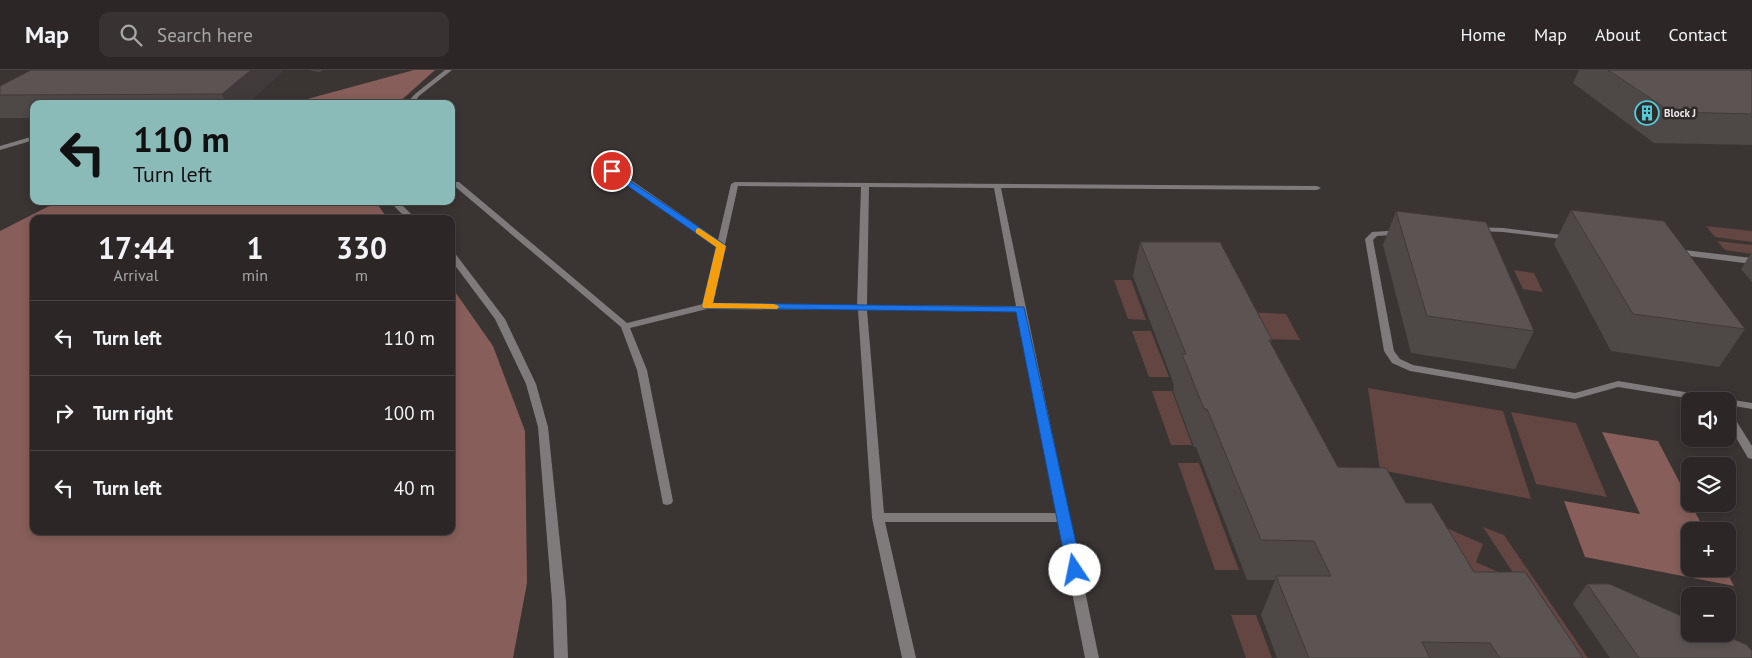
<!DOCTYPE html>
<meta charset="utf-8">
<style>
body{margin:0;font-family:"PT Sans",sans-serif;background:#383332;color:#f1f3f6;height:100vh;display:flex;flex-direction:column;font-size:19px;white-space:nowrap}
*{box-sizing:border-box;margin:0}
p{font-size:16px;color:#a6a5a7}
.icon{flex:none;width:28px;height:28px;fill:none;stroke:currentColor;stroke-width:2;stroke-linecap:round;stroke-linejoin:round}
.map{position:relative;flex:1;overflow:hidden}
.drawer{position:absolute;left:30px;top:145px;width:425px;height:320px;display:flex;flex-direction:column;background:#2c2726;border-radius:10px;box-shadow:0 2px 8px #0003,0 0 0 1px #484443}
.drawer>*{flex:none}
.top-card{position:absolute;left:30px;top:30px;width:425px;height:105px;border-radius:10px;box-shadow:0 2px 8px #0003,0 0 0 1px #484443;background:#8bbbb9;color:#111;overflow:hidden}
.controls{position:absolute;left:1681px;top:322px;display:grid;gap:10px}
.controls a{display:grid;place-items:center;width:55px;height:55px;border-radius:10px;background:#2c2726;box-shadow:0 2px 8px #0003,0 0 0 1px #484443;font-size:25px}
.pin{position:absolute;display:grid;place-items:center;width:42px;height:42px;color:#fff;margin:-21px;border:2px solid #fff;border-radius:50%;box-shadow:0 1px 5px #0007}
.me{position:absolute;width:55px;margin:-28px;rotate:349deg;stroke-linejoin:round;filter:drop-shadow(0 0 4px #0008)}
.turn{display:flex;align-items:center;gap:18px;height:105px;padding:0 20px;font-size:22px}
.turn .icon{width:65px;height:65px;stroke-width:2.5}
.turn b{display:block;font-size:35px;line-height:42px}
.eta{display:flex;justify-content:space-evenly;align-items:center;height:85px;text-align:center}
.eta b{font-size:30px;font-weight:700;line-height:35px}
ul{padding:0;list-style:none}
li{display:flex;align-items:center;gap:15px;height:75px;padding:0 20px;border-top:1px solid #484443}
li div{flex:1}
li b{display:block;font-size:19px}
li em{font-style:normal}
header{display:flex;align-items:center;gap:30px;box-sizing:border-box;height:70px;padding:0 25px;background:#2c2726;border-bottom:1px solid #484443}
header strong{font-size:24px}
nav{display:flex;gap:28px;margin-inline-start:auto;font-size:18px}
.search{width:350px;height:45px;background:#383332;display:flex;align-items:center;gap:12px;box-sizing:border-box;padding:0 18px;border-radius:10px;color:#a6a5a7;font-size:19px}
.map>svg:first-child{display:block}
</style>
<header>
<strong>Map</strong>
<div class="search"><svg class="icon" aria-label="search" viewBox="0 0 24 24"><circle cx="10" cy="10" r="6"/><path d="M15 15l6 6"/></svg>Search here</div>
<nav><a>Home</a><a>Map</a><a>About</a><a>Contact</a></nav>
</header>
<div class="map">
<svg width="1752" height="588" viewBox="0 0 1752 588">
<rect width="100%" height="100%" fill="#3a3433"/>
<!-- green -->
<g fill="#634541">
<path d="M1706 156 1752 161V172L1715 167Z"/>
<path d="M1717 171 1752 175V184L1725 180Z"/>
<path d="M1514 200 1534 203 1543 222 1523 219Z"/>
<path d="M1114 210H1131L1146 250 1128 249Z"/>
<path d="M1243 242 1286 244 1300 270 1256 269Z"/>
<path d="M1132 261H1151L1169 307H1149Z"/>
<path d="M1368 318 1503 341 1531 429 1380 400Z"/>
<path d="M1152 321H1172L1192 375H1171Z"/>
<path d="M1511 342 1576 353 1607 427 1536 414Z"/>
<path d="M1178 393H1199L1239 500H1215Z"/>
<path d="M1381 429 1483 474 1476 492 1501 503 1484 524Z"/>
<path d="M1483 457 1504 465 1588 588H1569Z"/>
<path d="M1231 545H1256L1272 588H1246Z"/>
</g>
<!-- water -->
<g fill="#875e59">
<path d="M414 0H435L397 34H289Z"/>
<path d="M59 131H375L388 149H34V461H451V216L493 276 525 361 527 513 513 588H0V161Z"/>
<path d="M1602 362 1658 371 1705 461H1690V499H1725L1734 516 1585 487 1564 431 1640 444Z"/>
</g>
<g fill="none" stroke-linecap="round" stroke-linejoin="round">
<!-- street -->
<g fill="#7e7b7a" fill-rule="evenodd">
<path d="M445 0H452L419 26 413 34H406L415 24Z"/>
<path d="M34 66V70L0 80V76Z"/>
<path d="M609 99H615L718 170 731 114 735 112 1317 116 1321 118 1317 120 1001 118 1099 588H1085L1058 452H885L916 588H902L872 448 858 240 707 239 630 258 647 300 673 431 671 434 667 435 663 434 637 300 621 257 452 114 453 112H459L627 253 703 234 716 177 609 103ZM738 116 861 117 857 235 712 233ZM869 117 994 118 1016 236 867 235ZM867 240 1017 242 1056 443H884Z"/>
<path d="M389 131H398L416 149H407Z"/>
<path d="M1474 157 1503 158 1570 166 1574 168 1570 170 1503 162 1477 161H1474Z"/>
<path d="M1401 160H1404V164L1377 166 1373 170 1394 281 1400 289 1413 295 1575 323 1618 311 1752 333V339L1728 335V331H1705L1618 317 1575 329 1410 301 1392 293 1384 281 1365 169 1372 162Z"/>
<path d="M1676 179 1752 188V194L1673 184V180Z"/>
<path d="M451 182H454L505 249 536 314 548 357 566 531 568 588H554L552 531 538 357 526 314 495 249 451 190Z"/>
<path d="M1728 342 1732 344 1752 376V389L1748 388 1728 354Z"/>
</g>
</g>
<!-- wall -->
<g fill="#4e4847">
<path d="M31 0H282V2L247 34H34V48H0V16Z"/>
<path d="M309 0H323L319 2Z"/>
<path d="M1579 0H1752V75L1654 73 1573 13Z"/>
<path d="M1571 140 1745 259 1719 297 1611 281 1554 174Z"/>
<path d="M1396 141 1534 261 1515 299 1411 283 1383 175Z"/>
<path d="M1140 172 1272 270 1271 273 1338 397 1406 433 1474 502 1583 588H1277L1261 545 1275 510H1247L1196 377H1194L1173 321 1174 315 1133 206Z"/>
<path d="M1752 182V212L1741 199Z"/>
<path d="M1587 514 1752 588H1610L1573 534Z"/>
</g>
<!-- shaded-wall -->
<path fill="#403b3a" d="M251 0H282V2L247 34H227L222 24Z"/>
<!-- building -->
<g fill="#5b5453" stroke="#403b3a">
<path d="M31 0H251L222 24 0 25V16Z"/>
<path d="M1608 0H1752V44L1671 42Z"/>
<path d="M1571 140 1664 151 1745 259 1633 244Z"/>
<path d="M1396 141 1486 152 1534 261 1427 246Z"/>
<path d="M1140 172H1220L1272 270H1269L1338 397 1386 398 1406 433H1432L1474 502H1525L1583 588H1500L1490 573 1422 572 1430 588H1309L1276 506H1331L1314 471 1261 470 1207 339H1204L1182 284H1186Z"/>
<path d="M1587 514H1610L1690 550V564H1722L1747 575 1752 581V588H1639Z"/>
</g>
<!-- route -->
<path fill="#1a73e8" stroke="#114b97" d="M612 99 724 174 726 176 713 233 1024 237 1082 500 1080 504 1075 506 1070 504 1067 500 1016 242 703 238 702 236 716 177 609 103 608 101Z"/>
<!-- slow -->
<path fill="#f59e0b" d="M699 158 726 176 713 233 773 234 777 235 779 237 777 239 703 238 702 236 716 177 696 163V159Z"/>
<!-- icons -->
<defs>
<g id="building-ring" transform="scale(1.25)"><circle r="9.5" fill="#302a29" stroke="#53cbda" stroke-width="1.5"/><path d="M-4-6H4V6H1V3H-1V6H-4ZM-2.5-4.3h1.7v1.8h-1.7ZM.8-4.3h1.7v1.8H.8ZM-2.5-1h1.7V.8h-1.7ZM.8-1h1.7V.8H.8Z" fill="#53cbda"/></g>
</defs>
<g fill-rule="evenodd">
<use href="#building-ring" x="1647" y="43"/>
</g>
<g text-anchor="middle" stroke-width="5" stroke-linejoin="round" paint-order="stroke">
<!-- far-poi labels -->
<g font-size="11" font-weight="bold" fill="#ece8e7" stroke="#302a29" text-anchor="start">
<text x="1664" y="47">Block J</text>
</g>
</g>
</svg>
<div class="controls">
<a><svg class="icon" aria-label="sound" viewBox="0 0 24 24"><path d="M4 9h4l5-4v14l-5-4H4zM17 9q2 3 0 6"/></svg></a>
<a><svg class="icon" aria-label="layers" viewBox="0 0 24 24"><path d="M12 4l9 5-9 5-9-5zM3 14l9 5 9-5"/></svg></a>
<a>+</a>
<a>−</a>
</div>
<div class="pin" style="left:612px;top:101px;background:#d93025"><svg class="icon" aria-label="arrive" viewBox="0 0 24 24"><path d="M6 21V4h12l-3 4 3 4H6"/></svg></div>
<svg class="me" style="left:1075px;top:500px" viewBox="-20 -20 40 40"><circle r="19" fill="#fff"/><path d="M0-13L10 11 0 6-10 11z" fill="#1a73e8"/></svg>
<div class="top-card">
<div class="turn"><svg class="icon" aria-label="left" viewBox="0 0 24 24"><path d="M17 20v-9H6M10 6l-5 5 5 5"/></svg><div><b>110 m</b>Turn left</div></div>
</div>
<section class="drawer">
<div class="eta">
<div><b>17:44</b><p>Arrival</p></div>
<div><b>1</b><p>min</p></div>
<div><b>330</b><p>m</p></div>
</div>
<ul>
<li><svg class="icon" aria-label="left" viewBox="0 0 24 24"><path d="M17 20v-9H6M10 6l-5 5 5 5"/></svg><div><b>Turn left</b></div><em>110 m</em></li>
<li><svg class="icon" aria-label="right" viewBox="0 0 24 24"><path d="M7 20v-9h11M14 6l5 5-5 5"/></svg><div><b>Turn right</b></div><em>100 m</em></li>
<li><svg class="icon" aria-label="left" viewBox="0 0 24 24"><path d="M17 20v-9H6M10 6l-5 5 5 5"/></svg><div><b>Turn left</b></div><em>40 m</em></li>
</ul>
</section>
</div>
